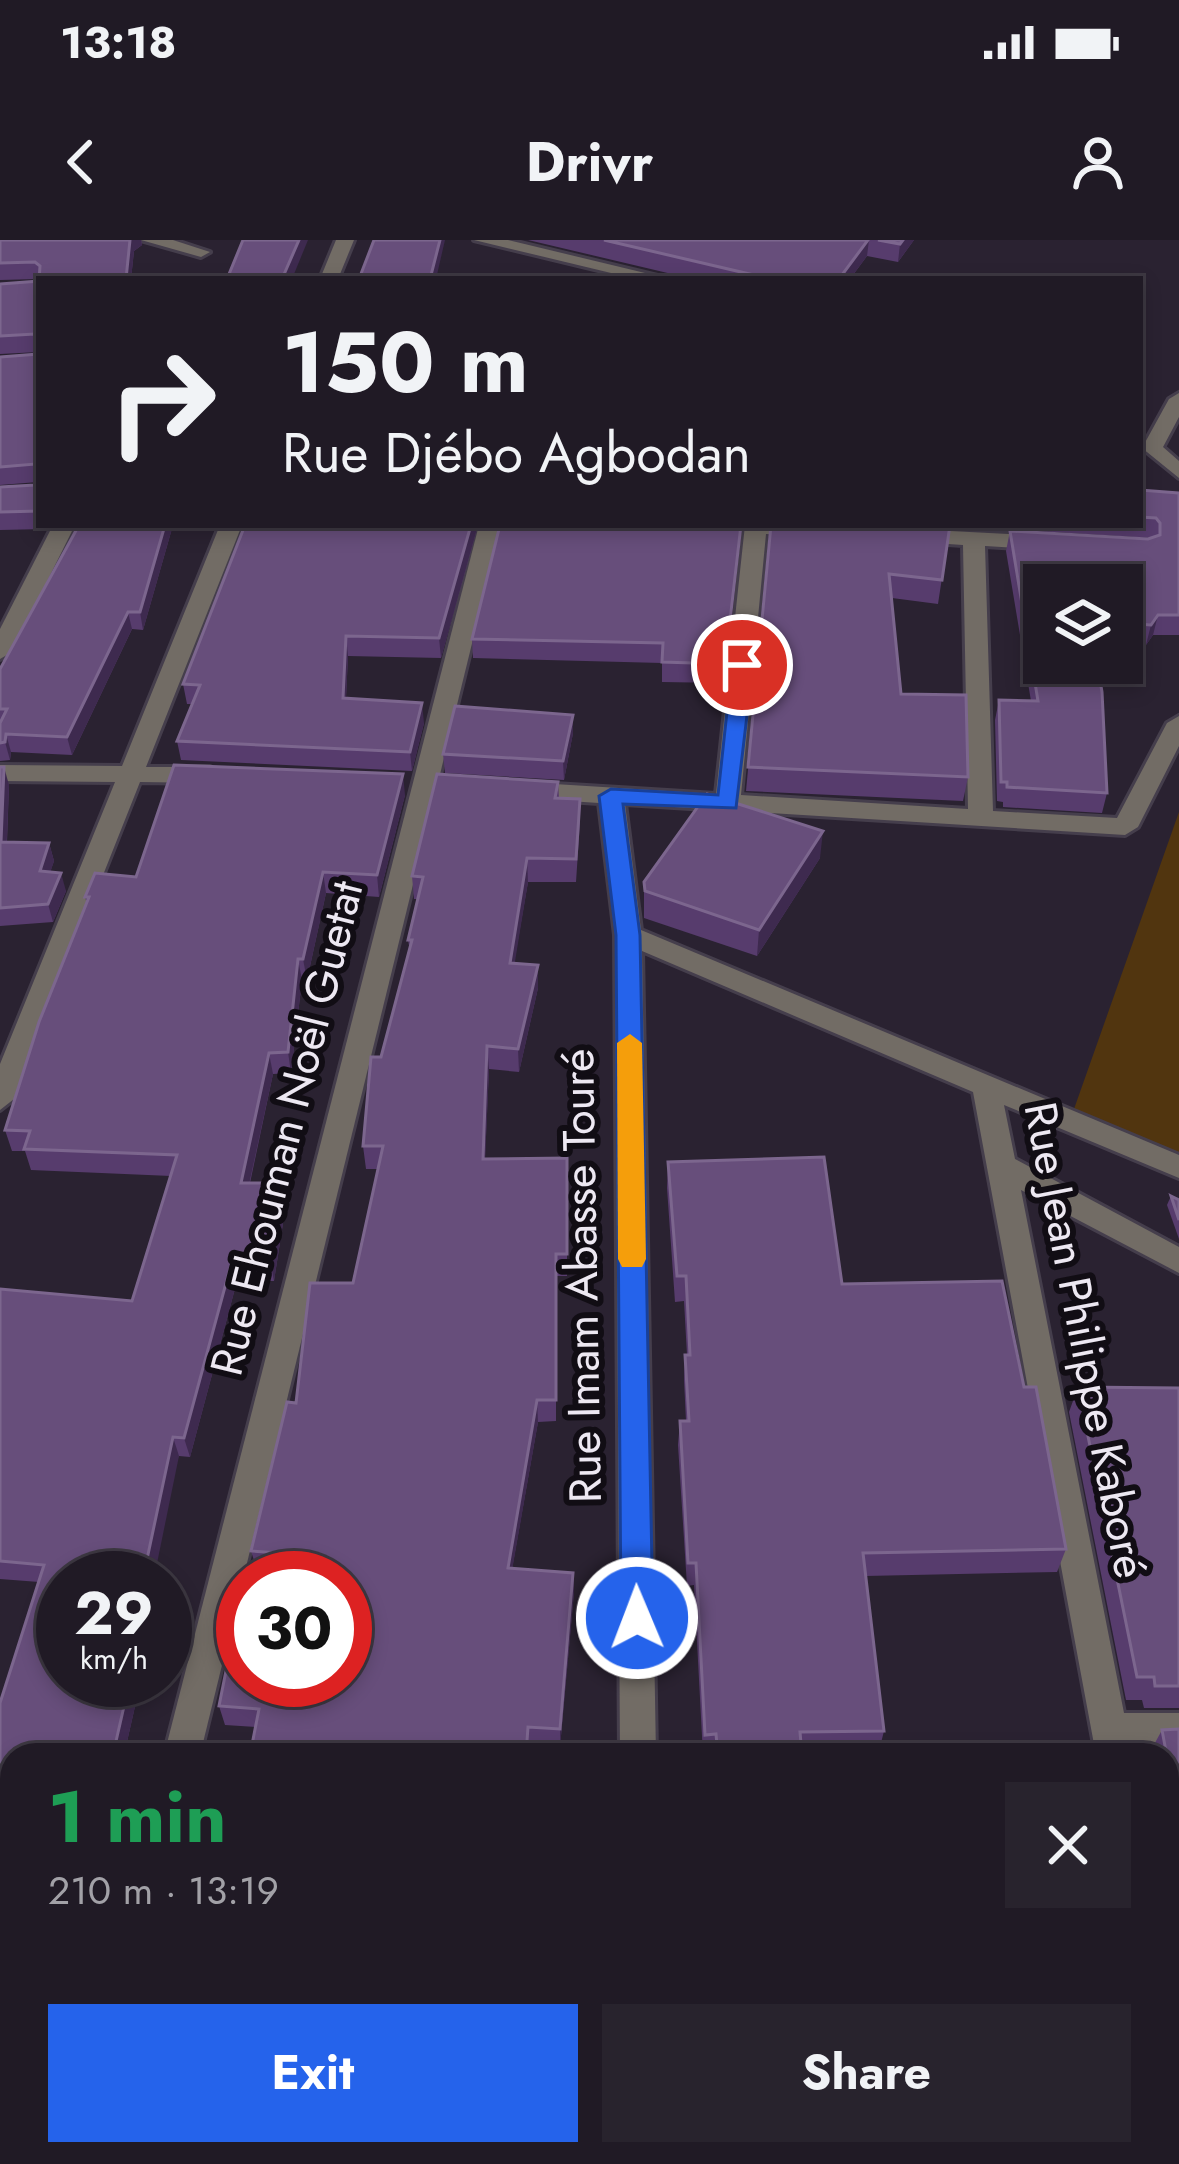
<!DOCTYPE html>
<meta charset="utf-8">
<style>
body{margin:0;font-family:Jost,sans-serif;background:#28232d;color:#f1f3f6;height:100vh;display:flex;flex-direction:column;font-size:45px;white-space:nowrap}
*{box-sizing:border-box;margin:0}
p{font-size:39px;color:#a2a1a7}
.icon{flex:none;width:66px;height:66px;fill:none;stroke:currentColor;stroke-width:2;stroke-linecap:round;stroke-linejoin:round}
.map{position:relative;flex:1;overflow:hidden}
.drawer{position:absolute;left:0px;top:1503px;width:1179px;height:423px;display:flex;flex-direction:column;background:#201a25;border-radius:36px 36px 0 0;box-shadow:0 6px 18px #0003,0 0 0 3px #3d3842}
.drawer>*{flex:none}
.banner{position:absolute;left:36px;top:36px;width:1107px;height:252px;border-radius:0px;box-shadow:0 6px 18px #0003,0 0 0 3px #3d3842;background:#201a25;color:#f1f3f6;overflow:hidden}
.fabs{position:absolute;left:1023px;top:324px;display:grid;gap:24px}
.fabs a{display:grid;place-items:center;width:120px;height:120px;border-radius:0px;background:#201a25;box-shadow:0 6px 18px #0003,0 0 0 3px #3d3842;font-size:60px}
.speed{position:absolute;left:36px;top:1311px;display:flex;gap:24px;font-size:60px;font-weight:700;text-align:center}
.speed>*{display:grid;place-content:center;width:156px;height:156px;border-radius:50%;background:#201a25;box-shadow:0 6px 18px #0003,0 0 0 3px #3d3842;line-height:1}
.speed small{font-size:30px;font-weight:400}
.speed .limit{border:18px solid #d22;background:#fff;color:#111}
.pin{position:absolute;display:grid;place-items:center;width:102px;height:102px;color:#fff;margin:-51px;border:6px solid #fff;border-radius:50%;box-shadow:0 3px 12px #0007}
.me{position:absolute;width:132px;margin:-66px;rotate:359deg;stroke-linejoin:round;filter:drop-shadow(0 0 9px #0008)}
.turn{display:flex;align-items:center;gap:42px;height:252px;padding:0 48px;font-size:54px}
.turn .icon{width:156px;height:156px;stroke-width:2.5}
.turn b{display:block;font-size:84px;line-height:102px}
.round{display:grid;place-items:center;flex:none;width:126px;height:126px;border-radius:0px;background:#28232d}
.overview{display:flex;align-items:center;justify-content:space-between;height:204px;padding:0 48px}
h1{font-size:72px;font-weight:700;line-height:90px;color:#1e9e55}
.primary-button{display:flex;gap:24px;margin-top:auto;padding:24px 48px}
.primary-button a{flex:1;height:138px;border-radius:0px;background:#2563eb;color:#fff;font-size:48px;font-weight:700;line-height:138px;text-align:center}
.primary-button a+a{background:#28232d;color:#f1f3f6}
.status{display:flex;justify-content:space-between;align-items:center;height:84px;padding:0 60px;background:#201a25;direction:ltr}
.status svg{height:33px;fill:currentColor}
header{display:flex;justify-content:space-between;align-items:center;height:156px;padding:0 48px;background:#201a25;font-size:54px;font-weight:700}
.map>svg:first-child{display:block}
</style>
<div class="status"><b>13:18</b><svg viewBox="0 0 49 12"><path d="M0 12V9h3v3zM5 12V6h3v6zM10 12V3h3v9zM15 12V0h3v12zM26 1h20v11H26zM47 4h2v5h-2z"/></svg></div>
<header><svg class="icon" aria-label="back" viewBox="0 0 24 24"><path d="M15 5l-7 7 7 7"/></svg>Drivr<svg class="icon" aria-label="person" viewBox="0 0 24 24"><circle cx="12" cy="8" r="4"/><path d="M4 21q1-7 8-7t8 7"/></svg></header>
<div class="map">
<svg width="1179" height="1924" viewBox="0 0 1179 1924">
<rect width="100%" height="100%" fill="#2a2231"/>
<!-- green -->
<path fill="#51350f" d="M1179 572V913L1074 869Z"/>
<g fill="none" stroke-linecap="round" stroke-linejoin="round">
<!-- street casing -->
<g stroke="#453e4c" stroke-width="6">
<g id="street">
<path d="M141 0H173L210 12 201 17Z"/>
<path d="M336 0H354L338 39H320Z"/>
<path d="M474 0H508L670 39H636Z"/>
<path d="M1179 153V177L1163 207 1179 221V238L1142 208 1169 159Z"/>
<path d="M53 285H75L12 412 0 419V389Z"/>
<path d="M220 285H242L146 527H210L222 535 210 543 140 542 14 859 0 870V824L115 542 0 541V525L122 526Z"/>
<path d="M479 285H501L200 1515H164Z"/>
<path d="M745 285H816L821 290 810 296 766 294 741 555 968 569 963 305 904 301V291L912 289 1050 296 1061 303 1050 310 985 306 993 571 1117 578 1167 483 1179 476V506L1138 587 1125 595 625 564 641 690 1179 915V938L1004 865 1015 919 1179 1007V1033L1021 950 1124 1473H1179V1507L1131 1508 1132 1515H1096L973 852 642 711 656 1515H620L615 695 599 563 522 558 510 550 522 542 716 554Z"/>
<path d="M1167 1767 1179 1772V1869L1167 1864Z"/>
<path d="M61 1914H103L101 1924H59Z"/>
<path d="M621 1914H663L664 1924H622Z"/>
</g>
</g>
<!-- street -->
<use href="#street" fill="#726c65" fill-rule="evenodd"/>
</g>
<!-- wall -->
<g fill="#573c6d">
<path d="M0 0H141L142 5 134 11 131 39H39V285H49L46 289 0 290V247L35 245 38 242 0 245V117L38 114 39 112 0 114V44L39 41V39L0 40Z"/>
<path d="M528 0H914L898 22 867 16 850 39H693Z"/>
<path d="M1140 250 1179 253V395H1153L1146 405 1122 403V345H1044L1107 553 1102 573 1003 567V562L997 561 995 480 999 460 1031 461 1006 311 1010 291 1148 299 1151 298 1003 289V285H1140Z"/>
<path d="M77 285H173L143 390 132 389 72 515 11 512 10 520 0 521V429L78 287Z"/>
<path d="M245 285H478L441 418 348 416 346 458 424 483 412 531 181 520 177 501 192 464H187L183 444Z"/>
<path d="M742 285 723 443 662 442V423L473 418 472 399Z"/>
<path d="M771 285H950L938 364 892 358 901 454 968 537 963 561 746 551Z"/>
<path d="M573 475V493L564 540 445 533 443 514Z"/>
<path d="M0 527 9 545 7 602 49 603 54 621 50 632 66 651 53 682 0 686Z"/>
<path d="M558 542 559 558 580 582 576 642H528L514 723 538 725V748L519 832 489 829 485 919 567 918V1036H556V1181L538 1182 512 1329 573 1333 574 1352 560 1507 529 1505 528 1515H250L256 1487 225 1485 219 1466 345 1440 290 1333 257 1330 251 1311 296 1163 353 1043 378 929H366L363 906 381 817 410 711 408 700 418 659H414L412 636Z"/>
<path d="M405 555 379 657 326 653 307 740H302L291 833 273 834 250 943H282L286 964 274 1041H237L190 1217 179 1216 63 1440H141L124 1515H12V1663L0 1661V1463L39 1342 0 1339V1049L132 1061 171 936 31 930 25 911H12L5 890 87 664 85 657 136 637Z"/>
<path d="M820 618 757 716 644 678V642Z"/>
<path d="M668 922 842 1044 1024 1147 1066 1309 1057 1332 865 1336 884 1491 879 1511 802 1513V1515H703L694 1345 687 1346 678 1205 680 1181H686L684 1140 685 1115H687L684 1061 675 1062 667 948Z"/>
<path d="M1171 956 1179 960V999L1167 965Z"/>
<path d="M1078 1147 1179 1148V1468H1144L1142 1460H1126L1069 1172Z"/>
<path d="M1179 1489V1672L1167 1605V1515H1151L1150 1512 1162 1490Z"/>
<path d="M0 1730 12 1731V1914H44L42 1923H0Z"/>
</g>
<!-- shaded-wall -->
<g fill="#3e2a4f">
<path d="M130 0H141L142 5 134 11 131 39H126Z"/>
<path d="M299 0H308L292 39H282Z"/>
<path d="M440 0H445L436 39H430Z"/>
<path d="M869 0 867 16 850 39H839Z"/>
<path d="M903 0H914L898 22 900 4Z"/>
<path d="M165 285H173L143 390 140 372Z"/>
<path d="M471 285H478L441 418 439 398Z"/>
<path d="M128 372 132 389 72 515 67 497Z"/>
<path d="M1158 375 1153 395 1146 405 1151 385Z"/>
<path d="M346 396 348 416 345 477 343 458Z"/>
<path d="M422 463 424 483 412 531 410 512Z"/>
<path d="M573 475V493L564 540 563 521Z"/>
<path d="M6 494 11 512 10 520 5 502Z"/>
<path d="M4 527 9 545 6 620 1 602Z"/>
<path d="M403 534 405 555 379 657 377 635Z"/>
<path d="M823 591 820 618 757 716 759 690Z"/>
<path d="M49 603 54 621 45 649 40 631Z"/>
<path d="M527 618 528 642 511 746 510 723Z"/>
<path d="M323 632 326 653 307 740 303 719Z"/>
<path d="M61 633 66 651 53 682 48 664Z"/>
<path d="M298 719 302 740 291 833 288 812Z"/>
<path d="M538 725V748L519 832 518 809Z"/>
<path d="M487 806 489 829 484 942 483 919Z"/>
<path d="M269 813 273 834 245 963 241 943Z"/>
<path d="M282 943 286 964 274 1041 270 1021Z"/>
<path d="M232 1021 237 1041 190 1217 184 1198Z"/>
<path d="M537 1160 538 1182 509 1348 508 1328Z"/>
<path d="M173 1197 179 1216 154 1338H143Z"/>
<path d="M573 1333 574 1352 560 1507V1489Z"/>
<path d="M130 1440H141L124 1515H117L114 1510Z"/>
<path d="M34 1914H44L42 1923Z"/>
</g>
<!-- building -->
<g fill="#674e7b" stroke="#7c668e" stroke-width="3">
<path d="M0 0H130L126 39H39V98L35 94 0 96V44L39 41 40 26 35 22 0 23Z"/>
<path d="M243 0H299L282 39H221H227Z"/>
<path d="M374 0H440L430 39H359Z"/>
<path d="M604 0H868L839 39H771Z"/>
<path d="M878 0H903L900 4Z"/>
<path d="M39 106V239L35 224 0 227V117L38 114Z"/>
<path d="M39 241V271L0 272V247L35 245Z"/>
<path d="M1140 250 1179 253V375H1158L1151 385 1122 383V345H1044V423H1097L1102 452 1107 553 1007 547V542H1001L999 460 1038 461 1010 291 1148 299 1160 295V283L1156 278 1140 277Z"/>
<path d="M79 285H165L140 372H128L67 497 6 494 5 502 0 503V483L7 469H0V429Z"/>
<path d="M245 285H471L439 398 346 396 343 458 422 463 410 512 177 501 200 445 183 444Z"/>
<path d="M500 285H741L725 424 662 422 663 403 472 399Z"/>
<path d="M771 285H950L942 340 889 334 901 454 966 455 968 537 748 527Z"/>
<path d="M455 466 573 475 563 521 443 514Z"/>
<path d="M174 525 403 534 377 635 323 632 303 719H298L288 812 269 813 241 943H282L270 1021H232L184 1198 173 1197 143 1338H63V1440H130L114 1510 80 1508 77 1515H12V1649L0 1648V1463L44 1325 0 1321V1049L132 1061 177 915 24 909 30 891 5 890 39 782 89 657H85L95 633 136 637Z"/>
<path d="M0 527H4L1 602 49 603 40 631 61 633 48 664 0 668Z"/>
<path d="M437 534 558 542 555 558 580 559 576 619 527 618 510 723 538 725 518 809 487 806 483 919 567 918V1014H556V1160H537L508 1328 573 1333 560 1489 528 1487 526 1515H250L259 1469 219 1466 234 1391 243 1392V1440H345V1338H289L294 1314 251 1311 287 1162 296 1163 310 1043H353L383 906H363L371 817H381L412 700H408L423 637 412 636Z"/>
<path d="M707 554 823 591 759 690 645 651 644 642Z"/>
<path d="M824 917 842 1044 1002 1041 1024 1147H1036L1066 1309 863 1313 884 1491 800 1492 802 1515H718L716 1494 705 1495 696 1323H688L680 1181H689L685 1115H690L686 1036H677L668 922Z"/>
<path d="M1171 956 1179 960V980Z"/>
<path d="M1078 1147 1179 1148V1446H1155L1154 1437H1137Z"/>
<path d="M1179 1489V1581L1162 1490Z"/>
<path d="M0 1730 12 1731V1913H0Z"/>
<path d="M324 1914H565L564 1924H322Z"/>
<path d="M712 1914H1155L1157 1924H712Z"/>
</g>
<!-- route -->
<path fill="#2563eb" stroke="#184099" stroke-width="3" d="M742 418 753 425 736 568 623 564 640 695 653 1378 648 1389 637 1393 625 1389 621 1378 616 695 599 556 611 549 718 555 732 425Z"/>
<!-- slow -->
<path fill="#f59e0b" d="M630 794 642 803 646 1019 642 1027H622L618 1019 617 803Z"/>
<g text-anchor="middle" stroke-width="12" stroke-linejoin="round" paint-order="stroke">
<!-- street labels -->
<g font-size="45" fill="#ede8f2" stroke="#110d14">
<text transform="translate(286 888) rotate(-76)" y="16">Rue Ehouman Noël Guetat</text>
<text transform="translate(581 1036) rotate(-91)" y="16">Rue Imam Abasse Touré</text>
<text transform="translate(1086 1100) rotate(79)" y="16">Rue Jean Philippe Kaboré</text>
</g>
</g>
</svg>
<div class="fabs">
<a><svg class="icon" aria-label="layers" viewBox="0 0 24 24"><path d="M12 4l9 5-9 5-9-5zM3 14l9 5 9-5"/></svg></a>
</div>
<div class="speed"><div>29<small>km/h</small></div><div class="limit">30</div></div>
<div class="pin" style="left:742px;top:425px;background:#d93025"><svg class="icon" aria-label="arrive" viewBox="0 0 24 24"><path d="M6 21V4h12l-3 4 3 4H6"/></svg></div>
<svg class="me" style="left:637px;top:1378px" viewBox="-20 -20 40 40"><circle r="17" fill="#2563eb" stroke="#fff" stroke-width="3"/><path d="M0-11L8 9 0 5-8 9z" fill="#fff"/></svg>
<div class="banner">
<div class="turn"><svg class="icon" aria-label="right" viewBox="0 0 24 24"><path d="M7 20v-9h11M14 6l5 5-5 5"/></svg><div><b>150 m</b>Rue Djébo Agbodan</div></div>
</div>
<section class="drawer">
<div class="overview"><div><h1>1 min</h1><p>210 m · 13:19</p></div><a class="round"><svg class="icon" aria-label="close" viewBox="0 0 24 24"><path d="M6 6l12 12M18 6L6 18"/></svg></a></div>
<div class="primary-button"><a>Exit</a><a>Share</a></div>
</section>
</div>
